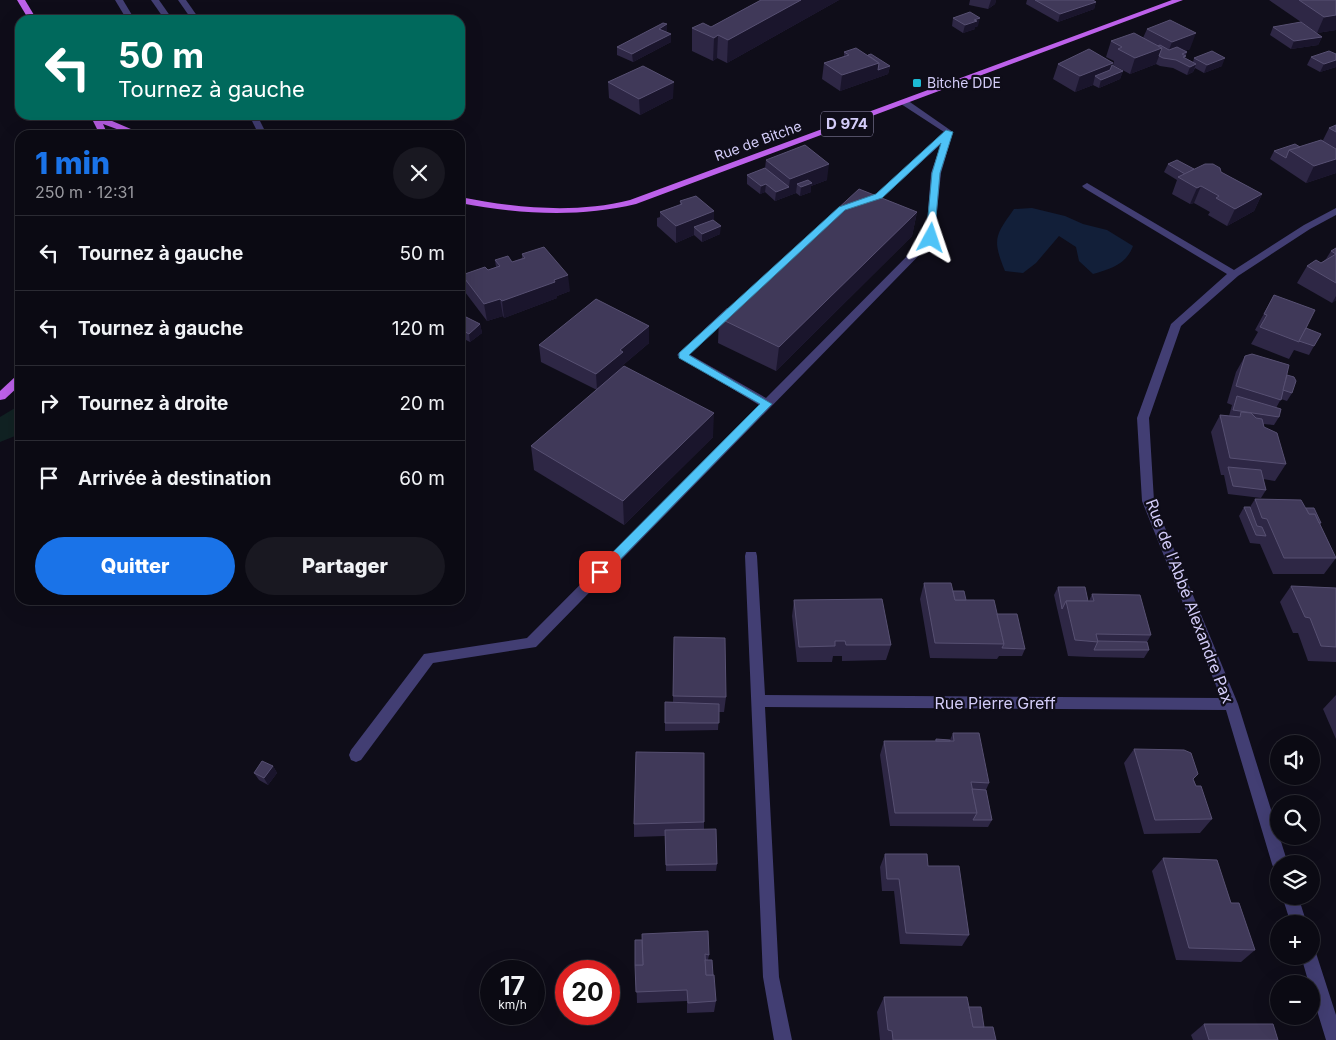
<!DOCTYPE html>
<html lang="fr">
<meta charset="utf-8">
<style>
body{margin:0;font-family:Inter,sans-serif;background:#191821;color:#f1f3f6;height:100vh;display:flex;flex-direction:column;font-size:19px;white-space:nowrap}
*{box-sizing:border-box;margin:0}
p{font-size:16px;color:#9a9aa0}
.icon{flex:none;width:28px;height:28px;fill:none;stroke:currentColor;stroke-width:2;stroke-linecap:round;stroke-linejoin:round}
.map{position:relative;flex:1;overflow:hidden}
.side{position:absolute;left:15px;top:130px;width:450px;height:475px;display:flex;flex-direction:column;background:#0b0a13;border-radius:15px;box-shadow:0 5px 20px #0002,0 0 0 1px #2b2b33}
.side>*{flex:none}
.banner{position:absolute;left:15px;top:15px;width:450px;height:105px;border-radius:15px;box-shadow:0 5px 20px #0002,0 0 0 1px #2b2b33;background:#00695c;color:#fff;overflow:hidden}
.controls{position:absolute;left:1270px;top:735px;display:grid;gap:10px}
.controls a{display:grid;place-items:center;width:50px;height:50px;border-radius:50%;background:#0b0a13;box-shadow:0 5px 20px #0002,0 0 0 1px #2b2b33;font-size:25px}
.speed{position:absolute;left:480px;top:960px;display:flex;gap:10px;font-size:25px;font-weight:700;text-align:center}
.speed>*{display:grid;place-content:center;width:65px;height:65px;border-radius:50%;background:#0b0a13;box-shadow:0 5px 20px #0002,0 0 0 1px #2b2b33;line-height:1}
.speed small{font-size:12px;font-weight:400}
.speed .limit{border:8px solid #d22;background:#fff;color:#111}
.pin{position:absolute;display:grid;place-items:center;width:42px;height:42px;color:#fff;margin:-21px;border-radius:10px;box-shadow:0 2px 8px #0006}
.me{position:absolute;width:55px;margin:-28px;rotate:5deg;stroke-linejoin:round;filter:drop-shadow(0 0 4px #0008)}
.turn{display:flex;align-items:center;gap:18px;height:105px;padding:0 20px;font-size:22px}
.turn .icon{width:65px;height:65px;stroke-width:2.5}
.turn b{display:block;font-size:35px;line-height:42px}
.round{display:grid;place-items:center;flex:none;width:52px;height:52px;border-radius:26px;background:#191821}
.headline{display:flex;align-items:center;justify-content:space-between;height:85px;padding:0 20px}
h1{font-size:30px;font-weight:800;line-height:38px;color:#1a73e8}
.action{display:flex;gap:10px;margin-top:auto;padding:10px 20px}
.action a{flex:1;height:58px;border-radius:30px;background:#1a73e8;color:#fff;font-size:20px;font-weight:800;line-height:58px;text-align:center}
.action a+a{background:#191821;color:#f1f3f6}
ul{padding:0;list-style:none}
li{display:flex;align-items:center;gap:15px;height:75px;padding:0 20px;border-top:1px solid #2b2b33}
li div{flex:1}
li b{display:block;font-size:19px}
li em{font-style:normal}
.map>svg:first-child{display:block}
</style>
<div class="map">
<svg width="1336" height="1040" viewBox="0 0 1336 1040">
<rect width="100%" height="100%" fill="#0f0d19"/>
<!-- green -->
<path fill="#112223" d="M20 405V434L0 442V417Z"/>
<!-- water -->
<path fill="#121f39" d="M1032 208 1065 216 1083 224 1107 230 1133 246C1126 265 1110 269 1093 274L1079 261 1076 247 1059 236 1036 263 1023 273 1005 271C992 239 995 236 1014 209Z"/>
<g fill="none" stroke-linecap="round" stroke-linejoin="round">
<!-- lane -->
<g fill="#423e73" fill-rule="evenodd">
<path d="M115 0H123L135 20H127Z"/>
<path d="M151 0H159L173 20H165Z"/>
<path d="M178 0H186L200 20H192Z"/>
<path d="M901 100H907L953 132 941 173 934 240 536 647 433 663 361 760 356 762 351 760 349 755 351 750 424 654 527 638 759 405 677 355 727 308H735L736 310 689 354 766 398 926 237 931 173 941 144 882 198 863 204 858 201 876 194 944 132 901 104Z"/>
<path d="M249 115H257L267 135H259Z"/>
</g>
<!-- street -->
<g fill="#423e73" fill-rule="evenodd">
<path d="M1087 183 1234 270 1304 225 1336 208V215L1310 229 1238 276 1181 326 1149 418 1154 501 1238 704 1288 864H1279V871L1274 869 1272 864 1226 710 765 707 779 977 792 1040H774L763 977 745 556 746 552H756L757 556 765 695 1221 698 1142 501 1137 418 1171 324 1227 274 1084 188 1082 186Z"/>
<path d="M1282 896H1298L1307 924H1291Z"/>
<path d="M1311 949 1315 950 1317 956 1336 1015V1040H1326L1311 991V984H1309L1301 956H1311Z"/>
</g>
<!-- primary -->
<g fill="#bd61ea" fill-rule="evenodd">
<path d="M17 0H25L37 20H29Z"/>
<path d="M1172 0H1183L636 204C578 218 518 214 460 203V197C515 208 575 214 630 200Z"/>
<path d="M90 115H98L145 135H133L103 124 108 135H100Z"/>
<path d="M20 375V385L5 399 0 400V391L16 376Z"/>
</g>
</g>
<!-- wall -->
<g fill="#2e2745">
<path d="M761 0H839L727 63 717 58 713 61 692 51V28L711 27Z"/>
<path d="M970 0H996L995 4 988 9 969 5Z"/>
<path d="M1027 0H1093L1096 2 1094 9 1058 22 1026 4Z"/>
<path d="M1269 0H1336V30L1317 33Z"/>
<path d="M953 18 978 26 975 27V29L963 33 952 26Z"/>
<path d="M667 24V32L671 42 633 62 617 55V47Z"/>
<path d="M1273 27 1322 37 1318 45 1291 49 1270 35Z"/>
<path d="M1147 29 1190 49 1184 51 1187 52 1185 58 1193 62 1194 58 1222 66 1204 73 1195 68 1193 72 1187 75 1173 68 1160 66 1156 64 1130 74 1113 65 1114 61 1106 57 1111 41 1143 38Z"/>
<path d="M844 52 868 55 890 66 888 74 840 91 822 79 824 63 844 56Z"/>
<path d="M1336 54V67L1320 72 1307 65 1311 57Z"/>
<path d="M1058 64 1112 65 1123 71 1120 79 1099 88 1093 85 1075 92 1053 79Z"/>
<path d="M608 82 673 98 640 115 609 98Z"/>
<path d="M1336 125V173L1306 183 1270 159 1274 151 1300 147 1323 140 1329 128Z"/>
<path d="M766 160 827 180 811 186V192L800 196 796 193 775 201 765 192 760 194 747 184V175L765 168Z"/>
<path d="M1168 164 1194 169 1221 172 1262 194 1254 211 1227 226 1208 215 1210 212 1194 203 1190 204 1172 194 1177 180 1164 172Z"/>
<path d="M680 201 714 211V220L720 234 702 242 694 235 676 243 657 226V218L660 217V212L680 205Z"/>
<path d="M917 212 912 236 776 371 718 343 719 318Z"/>
<path d="M1336 248V300L1332 303 1297 283 1307 266 1321 263 1326 259 1331 251Z"/>
<path d="M522 254 570 291 557 296V298L504 318 503 316 487 321 465 292 462 275 488 270 496 267 495 260 512 262 522 258Z"/>
<path d="M1274 295 1306 328 1314 346 1309 355 1294 350 1289 359 1251 344 1258 332 1255 330Z"/>
<path d="M460 314 480 324 482 333 470 342 460 337Z"/>
<path d="M649 326V343L623 365V367L713 437 624 525 534 470 531 446 597 390 541 362 539 345Z"/>
<path d="M1245 356 1287 375 1292 393 1287 401 1281 399 1276 408 1279 417 1274 425 1263 424 1264 427 1286 464 1275 481 1263 479 1266 490 1261 498 1228 494 1224 475H1221L1211 432 1220 415 1229 416 1232 405 1227 403 1236 372Z"/>
<path d="M1255 499 1306 508 1321 523 1320 524 1336 558 1324 574H1273L1260 544 1250 543 1239 516 1244 507H1250Z"/>
<path d="M924 583 953 591 966 600 997 614 1025 649 1022 656H999L997 659 930 658 920 599Z"/>
<path d="M1291 586 1336 588V662L1308 661 1298 633H1293L1280 602Z"/>
<path d="M1058 587 1088 601H1089L1092 594 1151 635 1147 642 1149 650 1144 658 1090 657 1068 656 1054 595Z"/>
<path d="M794 600 891 645 886 660 842 661V656H833L832 662H797L792 616Z"/>
<path d="M674 637 726 697 724 712H719L718 730 665 731V702H673Z"/>
<path d="M1336 695V739L1323 709Z"/>
<path d="M953 733 989 783 986 790 992 820 988 827 890 826 880 755 884 741H935L936 739 950 740Z"/>
<path d="M1134 749 1194 780 1196 786 1212 819 1200 833 1144 834 1124 763Z"/>
<path d="M273 766 277 773 268 785 259 780 254 773Z"/>
<path d="M704 822V829L717 864 716 871H666L665 836 634 837V824Z"/>
<path d="M885 854 928 866 969 935 962 946 900 944 894 891H882L880 867Z"/>
<path d="M1163 858 1231 903 1255 950 1241 962 1176 960 1152 871Z"/>
<path d="M635 940 709 955 708 960 716 1001 714 1012 687 1013V1001L637 1003Z"/>
<path d="M884 997 969 1007 984 1027 996 1040H880L877 1012Z"/>
<path d="M1204 1024 1278 1040H1193L1191 1035Z"/>
</g>
<!-- shaded-wall -->
<g fill="#1a152c">
<path d="M801 0H839L727 63 728 40Z"/>
<path d="M991 0H996L995 4 988 9Z"/>
<path d="M1096 2 1094 9 1058 22 1060 14Z"/>
<path d="M1336 15V30L1317 33 1324 17Z"/>
<path d="M980 18 978 26 975 27V29L963 33 965 25 974 20Z"/>
<path d="M667 24V32L659 29Z"/>
<path d="M1196 33 1190 49 1166 58 1172 42Z"/>
<path d="M671 34V42L633 62 632 54Z"/>
<path d="M718 35 717 58 713 61 714 38Z"/>
<path d="M1322 37 1318 45 1291 49 1294 41Z"/>
<path d="M1162 48 1156 64 1130 74 1135 58Z"/>
<path d="M1225 58 1222 66 1204 73 1207 65Z"/>
<path d="M1336 60V67L1320 72 1324 64Z"/>
<path d="M879 63 890 66 888 74 840 91 842 75Z"/>
<path d="M1113 63 1108 77 1123 71 1120 79 1099 88 1101 80 1095 76 1093 85 1075 92 1080 76Z"/>
<path d="M1196 64 1193 72 1187 75 1190 67Z"/>
<path d="M674 82 673 98 640 115 639 99Z"/>
<path d="M1336 159V173L1306 183 1314 166Z"/>
<path d="M829 164 827 180 811 186V192L800 196 801 187 797 184 796 193 775 201 776 192 789 187 790 179Z"/>
<path d="M766 184 765 192 760 194 761 186Z"/>
<path d="M1201 186 1194 203 1190 204 1197 188Z"/>
<path d="M1262 194 1254 211 1227 226 1235 209Z"/>
<path d="M714 211V228L694 227V235L676 243V226Z"/>
<path d="M917 212 912 236 776 371 779 347Z"/>
<path d="M721 226 720 234 702 242V234Z"/>
<path d="M568 275 570 291 557 296V298L504 318 502 301 554 280Z"/>
<path d="M1336 296V300L1332 303Z"/>
<path d="M500 299 503 316 487 321 484 304Z"/>
<path d="M480 324 482 333 470 342 469 334Z"/>
<path d="M649 326V343L623 365 624 369 597 390 596 374 620 350Z"/>
<path d="M714 413 713 437 624 525 623 501Z"/>
<path d="M273 766 277 773 268 785 264 778Z"/>
</g>
<!-- building -->
<g fill="#403959" stroke="#575072">
<path d="M761 0H801L728 40 718 35 714 38 692 28 703 23 711 27Z"/>
<path d="M1035 0H1093L1096 2 1060 14Z"/>
<path d="M1299 0H1336V15L1324 17Z"/>
<path d="M970 12 980 18 974 20 977 21 965 25 953 18Z"/>
<path d="M1170 20 1196 33 1172 42 1147 29Z"/>
<path d="M1301 22 1322 37 1294 41 1273 27Z"/>
<path d="M663 23 667 24 659 29 671 34 647 46 632 54 617 47Z"/>
<path d="M1134 33 1162 48 1135 58 1118 49 1122 47 1111 41Z"/>
<path d="M1160 45 1169 50 1177 47 1187 52 1182 54 1186 56 1183 57 1196 64 1190 67 1176 60 1163 58 1159 56 1162 48 1158 46Z"/>
<path d="M856 48 879 63 842 75 824 63 849 55 844 52Z"/>
<path d="M1089 49 1113 63 1080 76 1058 64Z"/>
<path d="M1212 51 1225 58 1207 65 1194 58Z"/>
<path d="M1329 51 1336 54V60L1324 64 1311 57Z"/>
<path d="M871 54 890 66 878 70 879 63 868 55Z"/>
<path d="M1112 65 1123 71 1101 80 1095 76 1110 70Z"/>
<path d="M643 66 674 82 639 99 608 82Z"/>
<path d="M1336 125V132L1329 128Z"/>
<path d="M1321 140 1336 149V159L1314 166 1289 150Z"/>
<path d="M1295 144 1300 147 1289 150 1286 158 1274 151Z"/>
<path d="M805 145 829 164 790 179 766 160Z"/>
<path d="M1177 160 1194 169 1185 174 1168 164Z"/>
<path d="M1205 164H1213L1220 168 1221 172 1262 194 1235 209 1216 198 1219 196 1201 186 1197 188 1178 177Z"/>
<path d="M765 168 789 187 776 192 766 184 761 186 747 175Z"/>
<path d="M808 180 812 183 801 187 797 184Z"/>
<path d="M859 189 917 212 779 347 719 318Z"/>
<path d="M696 196 714 211 676 226 660 212 682 204 680 201Z"/>
<path d="M713 220 721 226 702 234 694 227Z"/>
<path d="M544 247 568 275 554 280 555 282 502 301 500 299 484 304 462 275 485 267 488 270 500 266 495 260 508 256 512 262 525 258 522 254Z"/>
<path d="M1336 248V283L1307 266 1316 260 1321 263 1336 254 1331 251Z"/>
<path d="M1274 295 1315 310 1299 342 1260 327 1267 315 1264 314Z"/>
<path d="M596 299 649 326 620 350 623 352 596 374 539 345Z"/>
<path d="M460 314 480 324 469 334 460 329Z"/>
<path d="M1306 328 1321 334 1314 346 1299 341Z"/>
<path d="M1252 354 1289 365 1281 400 1236 386 1245 356Z"/>
<path d="M624 366 714 413 623 501 531 446Z"/>
<path d="M1287 375 1294 377 1296 381 1292 393 1283 390Z"/>
<path d="M1237 396 1281 409 1279 417 1233 410Z"/>
<path d="M1241 412 1251 413 1256 418 1262 419 1264 427 1277 433 1286 464 1230 458 1220 415 1240 417Z"/>
<path d="M1228 467 1261 470 1266 490 1233 486Z"/>
<path d="M1255 499 1301 500 1309 514H1315L1336 558H1284L1267 519 1262 518Z"/>
<path d="M1244 507H1250L1257 526 1262 527 1266 536 1256 535Z"/>
<path d="M1306 508H1314L1321 523H1319L1315 514H1309Z"/>
<path d="M924 583H951L955 600H994L1004 644 935 643Z"/>
<path d="M1291 586 1336 588V647L1321 646 1310 618 1305 617Z"/>
<path d="M1058 587H1085L1088 601H1066L1062 609Z"/>
<path d="M953 591H964L966 600H955Z"/>
<path d="M1092 594 1140 595 1151 635 1096 634 1098 642 1075 640 1066 601H1094Z"/>
<path d="M882 599 891 645H846L845 641H835V646L799 647 794 600Z"/>
<path d="M997 614H1017L1025 649 1002 648 1004 644Z"/>
<path d="M674 637 725 638 726 697 673 696Z"/>
<path d="M1098 641 1147 642 1149 650H1094Z"/>
<path d="M665 702 719 704V723H665Z"/>
<path d="M953 733H979L989 783 971 782 977 813H895L884 741H954Z"/>
<path d="M936 739 950 740V741H936Z"/>
<path d="M1134 749 1184 750 1191 753 1198 774 1193 779 1196 786H1201L1212 819 1155 820Z"/>
<path d="M636 752 704 753V822L634 824Z"/>
<path d="M262 761 273 766 264 778 254 773Z"/>
<path d="M972 789 986 790 992 820H973L977 813Z"/>
<path d="M716 829 717 864 666 865 665 830Z"/>
<path d="M885 854H927L928 866H959L969 935 906 933 899 879H887Z"/>
<path d="M1163 858 1217 860 1231 903H1239L1255 950 1189 948Z"/>
<path d="M708 931 709 955 705 954 706 975H714L716 1001 688 1003 687 990 636 992 635 965H643L642 934Z"/>
<path d="M635 940H642L643 965H635Z"/>
<path d="M705 960H712L713 975H706Z"/>
<path d="M884 997H967L973 1027H993L996 1040H893L892 1031 888 1030Z"/>
<path d="M969 1007H981L984 1027H973Z"/>
<path d="M1204 1024H1273L1278 1040H1209Z"/>
</g>
<!-- route -->
<path fill="#4fc3f7" stroke="#337fa1" d="M946 130 953 132 940 173 934 239H928L926 238 932 173 941 143 882 198 845 210 689 355 772 404 604 576H596L594 572 596 569 760 404 679 358V353L839 207 876 194Z"/>
<!-- markers -->
<rect fill="#1cbad4" stroke="#0f0d19" stroke-width="2" x="912" y="78" width="10" height="10" rx="2.5"/>
<g text-anchor="middle" stroke-width="4.5" stroke-linejoin="round" paint-order="stroke">
<!-- far-poi labels -->
<g font-size="14" fill="#d3ccf8" stroke="#0f0d19" text-anchor="start">
<text x="927" y="88">Bitche DDE</text>
</g>
<!-- far-street labels -->
<g font-size="14" fill="#d3ccf8" stroke="#0f0d19">
<text transform="translate(758 141) rotate(-20)" y="5">Rue de Bitche</text>
</g>
<!-- shield labels -->
<rect fill="#0f0d19" stroke="#9893b5" stroke-width="1" x="821" y="111.5" width="52" height="25" rx="4"/>
<g font-size="15" font-weight="bold" fill="#d3ccf8">
<text x="847" y="129">D 974</text>
</g>
<!-- street labels -->
<g font-size="16" fill="#d3ccf8" stroke="#0f0d19">
<text transform="translate(1190 601) rotate(69)" y="6">Rue de l'Abbé Alexandre Pax</text>
<text x="995" y="709">Rue Pierre Greff</text>
</g>
</g>
</svg>
<div class="controls">
<a><svg class="icon" aria-label="sound" viewBox="0 0 24 24"><path d="M4 9h4l5-4v14l-5-4H4zM17 9q2 3 0 6"/></svg></a>
<a><svg class="icon" aria-label="search" viewBox="0 0 24 24"><circle cx="10" cy="10" r="6"/><path d="M15 15l6 6"/></svg></a>
<a><svg class="icon" aria-label="layers" viewBox="0 0 24 24"><path d="M12 4l9 5-9 5-9-5zM3 14l9 5 9-5"/></svg></a>
<a>+</a>
<a>−</a>
</div>
<div class="speed"><div>17<small>km/h</small></div><div class="limit">20</div></div>
<div class="pin" style="left:600px;top:572px;background:#d93025"><svg class="icon" aria-label="arrive" viewBox="0 0 24 24"><path d="M6 21V4h12l-3 4 3 4H6"/></svg></div>
<svg class="me" style="left:931px;top:238px" viewBox="-20 -20 40 40"><path d="M0-17L14 15 0 8-14 15z" fill="#4fc3f7" stroke="#fff" stroke-width="4"/></svg>
<div class="banner">
<div class="turn"><svg class="icon" aria-label="left" viewBox="0 0 24 24"><path d="M17 20v-9H6M10 6l-5 5 5 5"/></svg><div><b>50 m</b>Tournez à gauche</div></div>
</div>
<section class="side">
<div class="headline"><div><h1>1 min</h1><p>250 m · 12:31</p></div><a class="round"><svg class="icon" aria-label="close" viewBox="0 0 24 24"><path d="M6 6l12 12M18 6L6 18"/></svg></a></div>
<ul>
<li><svg class="icon" aria-label="left" viewBox="0 0 24 24"><path d="M17 20v-9H6M10 6l-5 5 5 5"/></svg><div><b>Tournez à gauche</b></div><em>50 m</em></li>
<li><svg class="icon" aria-label="left" viewBox="0 0 24 24"><path d="M17 20v-9H6M10 6l-5 5 5 5"/></svg><div><b>Tournez à gauche</b></div><em>120 m</em></li>
<li><svg class="icon" aria-label="right" viewBox="0 0 24 24"><path d="M7 20v-9h11M14 6l5 5-5 5"/></svg><div><b>Tournez à droite</b></div><em>20 m</em></li>
<li><svg class="icon" aria-label="arrive" viewBox="0 0 24 24"><path d="M6 21V4h12l-3 4 3 4H6"/></svg><div><b>Arrivée à destination</b></div><em>60 m</em></li>
</ul>
<div class="action"><a>Quitter</a><a>Partager</a></div>
</section>
</div>
